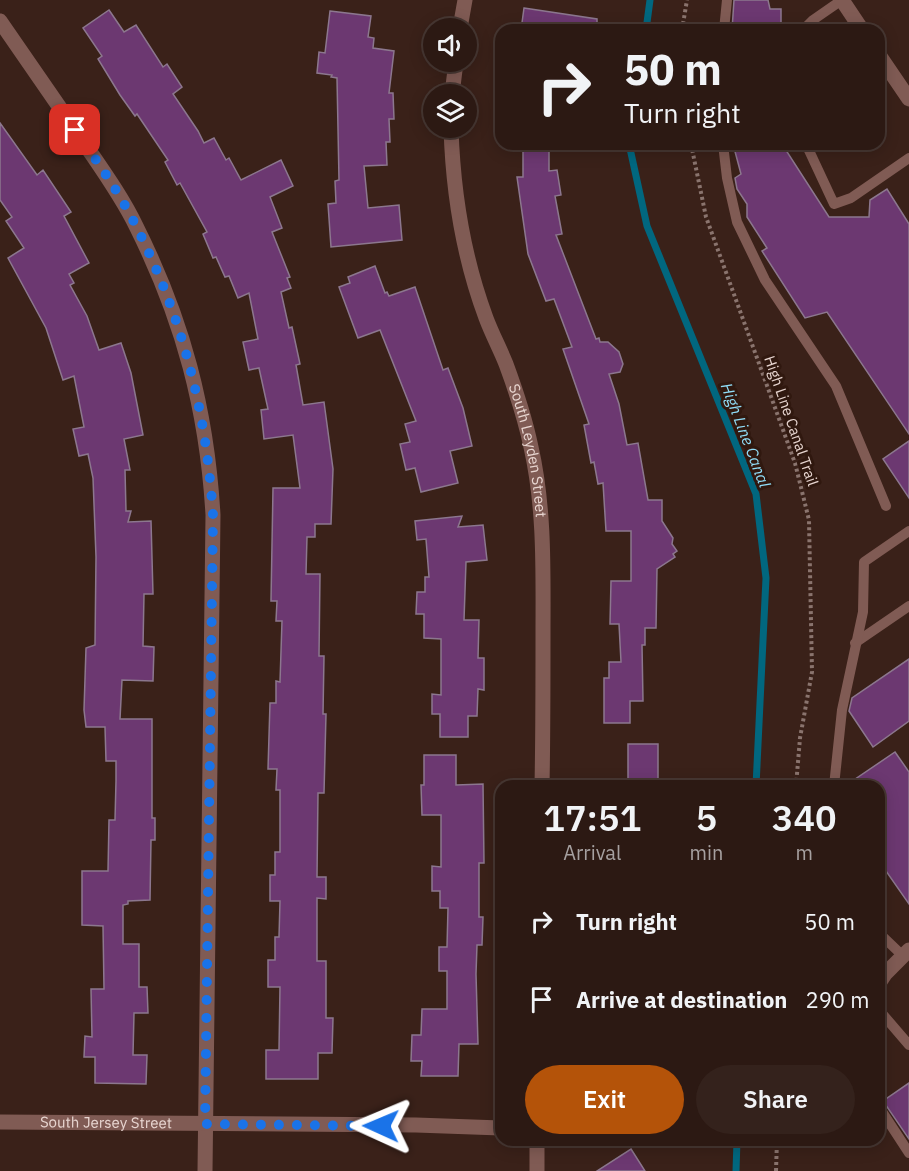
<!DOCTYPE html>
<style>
body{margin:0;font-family:"IBM Plex Sans",sans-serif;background:#34221c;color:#f1f3f6;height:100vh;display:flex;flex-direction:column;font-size:22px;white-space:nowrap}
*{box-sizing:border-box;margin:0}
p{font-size:20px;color:#a6a0a0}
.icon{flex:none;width:33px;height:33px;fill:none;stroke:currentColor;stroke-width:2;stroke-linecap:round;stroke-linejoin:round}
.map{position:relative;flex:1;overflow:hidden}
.sheet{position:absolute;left:495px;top:780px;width:390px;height:366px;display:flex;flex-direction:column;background:#2c1913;border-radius:18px;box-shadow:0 3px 15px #0003,0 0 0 2px #483833}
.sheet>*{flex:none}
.top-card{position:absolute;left:495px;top:24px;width:390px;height:126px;border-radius:18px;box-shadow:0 3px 15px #0003,0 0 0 2px #483833;background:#2c1913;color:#f1f3f6;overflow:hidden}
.tools{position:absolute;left:423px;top:18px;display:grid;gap:12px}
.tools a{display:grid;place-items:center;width:54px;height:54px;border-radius:50%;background:#2c1913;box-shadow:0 3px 15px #0003,0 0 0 2px #483833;font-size:30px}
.pin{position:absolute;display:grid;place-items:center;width:51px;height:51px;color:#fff;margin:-26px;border-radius:12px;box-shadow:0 3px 9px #0006}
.me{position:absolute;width:66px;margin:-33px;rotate:271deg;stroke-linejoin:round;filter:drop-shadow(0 0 4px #0008)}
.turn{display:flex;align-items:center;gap:21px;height:126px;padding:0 30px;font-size:27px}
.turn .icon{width:78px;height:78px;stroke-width:2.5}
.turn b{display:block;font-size:42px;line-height:51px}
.eta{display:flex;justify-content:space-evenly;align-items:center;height:102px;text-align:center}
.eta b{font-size:36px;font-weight:600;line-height:42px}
.cta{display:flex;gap:12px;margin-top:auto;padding:12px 30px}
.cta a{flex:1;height:69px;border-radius:36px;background:#b45309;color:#fff;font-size:24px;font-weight:600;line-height:69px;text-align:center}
.cta a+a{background:#34221c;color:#f1f3f6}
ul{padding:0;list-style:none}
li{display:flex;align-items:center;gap:18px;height:78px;padding:0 30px}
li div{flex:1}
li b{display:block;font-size:22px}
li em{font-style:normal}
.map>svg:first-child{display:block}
</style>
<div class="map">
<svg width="909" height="1171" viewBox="0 0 909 1171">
<rect width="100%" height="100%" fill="#3a2119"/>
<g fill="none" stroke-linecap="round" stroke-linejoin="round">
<!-- stream -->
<g stroke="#01677f" stroke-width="7">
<path d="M646 30 650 0"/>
<path d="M629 144 647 226 756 494 766 578 756 786"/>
<path d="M736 1171 737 1140"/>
</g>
</g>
<!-- building -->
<g fill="#6c3871" stroke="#8c778e" stroke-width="1.5">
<path d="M734 0H768L770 9H781V30H732Z"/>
<path d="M524 8 597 19V30H521Z"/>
<path d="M109 10 124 32 136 25 163 67 167 64 182 87 173 94 198 131 204 143 214 138 226 160 229 158 241 180 281 160 293 186 270 197 282 228 272 232 290 277 287 278 291 288 281 292 289 328 292 327 300 364 296 365 303 405 324 402 333 469 331 524H315V537H307L306 574H320L319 656H324L323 714H326L324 793H318L317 877H326V899L317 898V961H326V1018H333L332 1053H318V1079H266V1050H279L280 987H268V960H275V937H279L280 901H270V875H275V852H280V790H276L277 769H268L270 703H276V681L280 682 282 621H276L277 601H271L273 488H300L293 435 264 439 261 410 268 409 259 368 249 370 243 342 258 339 249 293 238 298 229 276 225 277 216 257 213 258 203 234 207 232 180 183 177 185 165 162 168 160 137 114 135 116 120 95 98 59 102 56 83 28Z"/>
<path d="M330 11 371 16 368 37 374 38 373 48 394 51 389 93H393L394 119H389L390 142H386L387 165 364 166 368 208 399 205 402 240 331 247 328 204 336 203 335 181 339 180 337 78 331 77 332 75 317 73 319 52 325 53Z"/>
<path d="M0 123 37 175 43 170 71 212 64 216 89 263 69 274 74 283 70 285 87 316 99 350 121 343 131 373 143 435 124 439 130 470H125L126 511H131L128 522 151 521 153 594H144L143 646 154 647 153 681 122 680 120 719H152V818H155V840H151L150 900 128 901V904L123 905V944H139V987H147L148 1013H134L133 1055H147L146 1084 95 1083V1057H84L85 1036 92 1037 91 989H104L103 926 82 925V871H108L109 820H115L116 781V761H106L105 727H86L84 710 86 648 95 645 96 557 93 478 88 454 79 456 73 429 84 427 74 376 63 380 46 328 8 258 24 248 6 221 12 217 0 200Z"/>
<path d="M523 144H549V171L557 170 561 195 555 196 562 234 556 235 596 339 599 338 600 342H608L619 352 623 364 620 372 609 374 619 404 627 445 638 443 648 500H662V521L673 538 672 544 677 551 673 554 675 557 657 569 656 628H645V645H642L643 701H630V723H604V678H609V662H621L619 624H610L611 581H631V531H606L603 483 598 484 594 462 591 463 584 425 589 424 563 349 572 347 554 299 546 301 528 254 517 177H523Z"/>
<path d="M733 144H782L829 217H869L870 200 887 189 909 224V434L827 312 805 318 762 251 767 248 747 217V204L737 189 735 178 741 174Z"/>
<path d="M375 266 385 293 387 292 389 296 415 287 443 370 448 368 463 408 472 446 450 451 458 483 421 492 415 468 406 470 400 444 410 442 405 424 416 421 380 330 358 338 339 287 350 283 348 277Z"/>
<path d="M909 441V498L883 459Z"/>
<path d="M462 516 458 527 483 525 487 560 466 562 464 620H479L478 658H484V690L478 689 477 716H468V737H440V714H432V694L441 695V639L424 638V614H416L417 592H425V577H429L426 539 417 540 415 521Z"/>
<path d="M909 659V721L873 747 849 711 852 698Z"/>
<rect x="628" y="744" width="30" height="42"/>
<path d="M895 752 909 772V904L879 861V786H845Z"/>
<path d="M424 755H456V785L483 784 484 863H479V917H483L482 945H477L476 974 478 1044H459L458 1076H421L422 1061H411L412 1035H421L422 1009H447V971H439V947H447L448 908H440V891H432V866L441 867V815H422L421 785H424Z"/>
<path d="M909 1083V1139L883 1101Z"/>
<path d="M631 1149 645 1171H597Z"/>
</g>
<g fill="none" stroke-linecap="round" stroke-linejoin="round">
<!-- path -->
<g stroke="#8a746e" stroke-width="4" stroke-dasharray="3 3" stroke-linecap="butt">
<path d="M682 30 687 0"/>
<path d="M691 144 706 217 795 463 809 520 812 672 800 738 796 786"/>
<path d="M776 1171 777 1140"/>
</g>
<!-- service -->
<g stroke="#805b54" stroke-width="10">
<path d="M724 30 727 0"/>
<path d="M803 30 813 20 842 0"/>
<path d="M723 144 727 178 737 222 765 280 836 386 886 506"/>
<path d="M806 144 834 204 851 198 909 158"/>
<path d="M855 643 909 606"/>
<path d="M834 786 842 710 863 612 864 562 909 531"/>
<path d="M879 933 903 956"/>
<path d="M879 1010 909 1045"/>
<path d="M879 1107 909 1153"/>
</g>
<!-- minor -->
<g stroke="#805b54" stroke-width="15">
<path d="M0 21C26 59 52 96 78 134 98 164 120 193 136 226 183 320 207 410 213 515L205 1171"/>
<path d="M460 28 465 0"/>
<path d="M452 94 456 62"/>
<path id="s1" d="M451 128C453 193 463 256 486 318 492 334 500 349 506 364 516 391 525 418 531 447 545 509 543 573 543 636 543 686 543 736 542 786"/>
<path d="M879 983 885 974 909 950"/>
<path id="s2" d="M0 1122 416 1125 501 1128"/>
<path d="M537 1171V1140"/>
</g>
<!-- tertiary -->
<g stroke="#805b54" stroke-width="15">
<path d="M842 0 862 30"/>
<path d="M879 55 909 99"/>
</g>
</g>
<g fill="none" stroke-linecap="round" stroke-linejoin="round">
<!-- route -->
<path stroke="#1a73e8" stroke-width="10" stroke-dasharray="0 18" d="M75 130C97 161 119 192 136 226 183 319 206 410 213 515L205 1124 381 1126"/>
</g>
<g text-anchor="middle" stroke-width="6" stroke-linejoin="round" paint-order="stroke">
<!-- street labels -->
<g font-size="15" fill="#e8d6d1" stroke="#30180f">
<text transform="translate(791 421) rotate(71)" y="5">High Line Canal Trail</text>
<text dy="5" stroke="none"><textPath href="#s1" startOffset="334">South Leyden Street</textPath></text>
<text dy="5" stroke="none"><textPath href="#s2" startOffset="106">South Jersey Street</textPath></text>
</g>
<!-- water labels -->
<g font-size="16" font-style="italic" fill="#90dcf7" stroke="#30180f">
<text transform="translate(746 435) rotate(69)" y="6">High Line Canal</text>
</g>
</g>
</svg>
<div class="tools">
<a><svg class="icon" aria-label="sound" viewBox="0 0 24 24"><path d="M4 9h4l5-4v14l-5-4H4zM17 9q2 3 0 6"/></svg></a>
<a><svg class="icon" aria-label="layers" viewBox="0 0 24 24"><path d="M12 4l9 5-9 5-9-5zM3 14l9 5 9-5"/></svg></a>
</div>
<div class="pin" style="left:75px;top:130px;background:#d93025"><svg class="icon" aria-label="arrive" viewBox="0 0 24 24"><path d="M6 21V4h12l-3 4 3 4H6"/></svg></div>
<svg class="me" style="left:381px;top:1126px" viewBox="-20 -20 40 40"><path d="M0-17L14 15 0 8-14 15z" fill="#1a73e8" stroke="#fff" stroke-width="4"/></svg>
<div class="top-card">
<div class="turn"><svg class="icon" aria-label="right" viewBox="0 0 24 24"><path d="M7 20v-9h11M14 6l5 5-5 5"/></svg><div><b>50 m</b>Turn right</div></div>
</div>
<section class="sheet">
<div class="eta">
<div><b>17:51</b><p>Arrival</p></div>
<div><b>5</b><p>min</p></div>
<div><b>340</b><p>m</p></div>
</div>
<ul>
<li><svg class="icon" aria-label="right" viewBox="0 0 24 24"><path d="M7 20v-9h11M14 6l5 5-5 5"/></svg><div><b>Turn right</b></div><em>50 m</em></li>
<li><svg class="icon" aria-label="arrive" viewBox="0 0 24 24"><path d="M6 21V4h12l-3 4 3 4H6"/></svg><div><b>Arrive at destination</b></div><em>290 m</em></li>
</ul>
<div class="cta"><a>Exit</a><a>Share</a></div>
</section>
</div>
